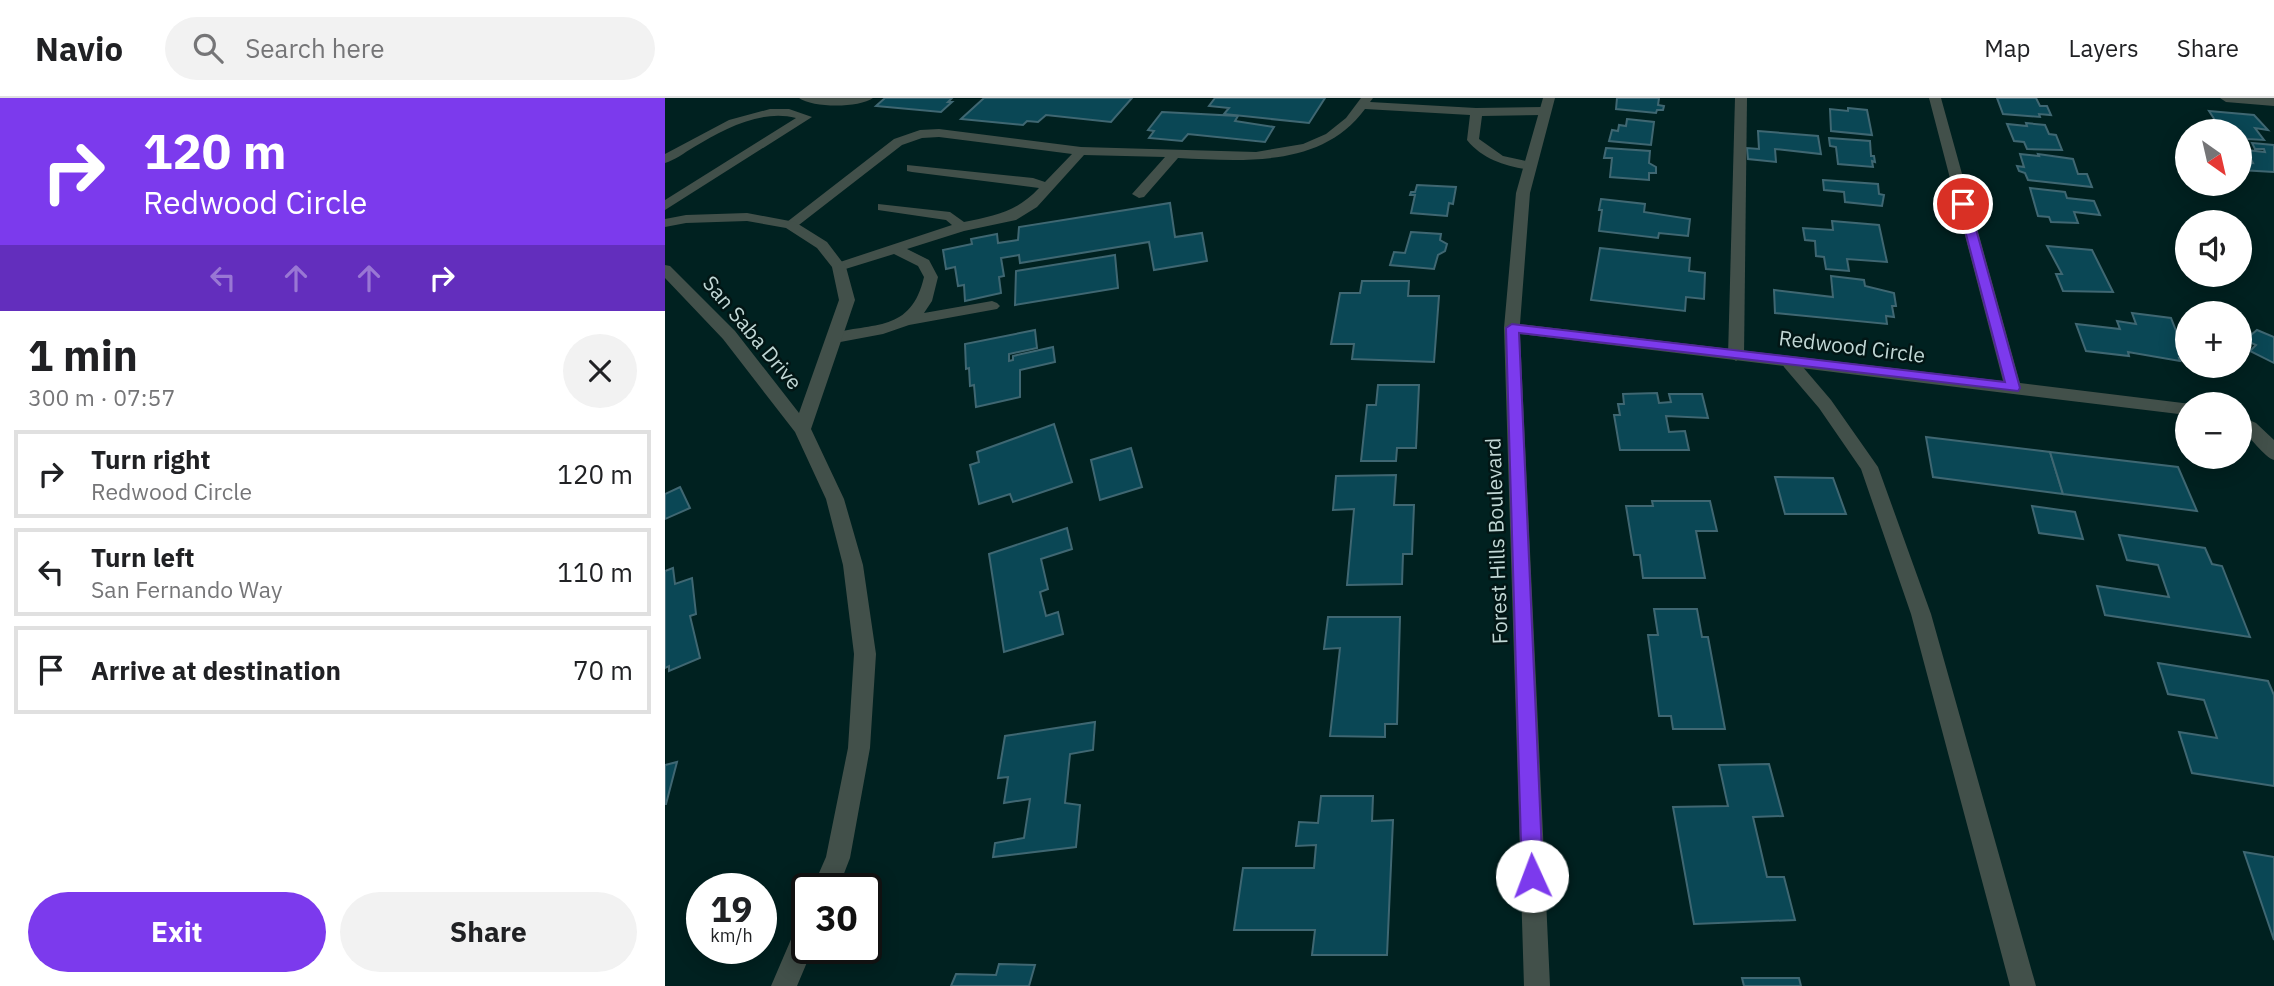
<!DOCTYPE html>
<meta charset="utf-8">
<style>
body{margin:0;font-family:"IBM Plex Sans",sans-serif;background:#f2f2f2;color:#202124;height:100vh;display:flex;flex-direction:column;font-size:26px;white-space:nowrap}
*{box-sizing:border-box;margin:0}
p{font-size:23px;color:#757577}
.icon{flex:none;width:38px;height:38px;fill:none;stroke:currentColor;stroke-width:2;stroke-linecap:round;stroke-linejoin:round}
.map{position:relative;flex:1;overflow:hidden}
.details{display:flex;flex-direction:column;background:#fff;width:665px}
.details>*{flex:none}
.top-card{background:#7c3aed;color:#fff;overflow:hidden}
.needle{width:46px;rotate:146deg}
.controls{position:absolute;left:1510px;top:21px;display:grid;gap:14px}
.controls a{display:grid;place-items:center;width:77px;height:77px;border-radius:50%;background:#fff;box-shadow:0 4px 18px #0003;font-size:35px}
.speed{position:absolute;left:21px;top:775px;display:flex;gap:14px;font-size:35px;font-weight:700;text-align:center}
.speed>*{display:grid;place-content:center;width:91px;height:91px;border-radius:50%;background:#fff;box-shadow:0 4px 18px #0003;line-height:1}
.speed small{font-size:18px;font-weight:400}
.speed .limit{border:4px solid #111;border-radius:10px;background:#fff;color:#111}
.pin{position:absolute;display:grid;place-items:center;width:60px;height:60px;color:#fff;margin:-30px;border:4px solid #fff;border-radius:50%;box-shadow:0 2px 7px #0007}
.me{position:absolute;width:77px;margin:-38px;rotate:358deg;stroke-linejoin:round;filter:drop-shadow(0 0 5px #0008)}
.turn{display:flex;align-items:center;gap:24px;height:147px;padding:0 28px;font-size:32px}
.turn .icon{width:91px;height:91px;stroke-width:2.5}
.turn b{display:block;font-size:49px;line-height:60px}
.lanes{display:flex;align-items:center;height:66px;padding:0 28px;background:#0003;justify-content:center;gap:35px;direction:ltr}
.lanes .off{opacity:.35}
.round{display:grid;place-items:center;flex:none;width:74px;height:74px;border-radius:37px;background:#f2f2f2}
.summary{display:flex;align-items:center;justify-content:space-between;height:119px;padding:0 28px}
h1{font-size:42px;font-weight:700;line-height:52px}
.action{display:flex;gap:14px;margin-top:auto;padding:14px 28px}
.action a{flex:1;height:80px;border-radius:42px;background:#7c3aed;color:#fff;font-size:28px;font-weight:700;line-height:80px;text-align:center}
.action a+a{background:#f2f2f2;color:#202124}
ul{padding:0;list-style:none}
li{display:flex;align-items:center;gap:21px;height:88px;margin:0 14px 10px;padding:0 14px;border:4px solid #e0e0e0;border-radius:0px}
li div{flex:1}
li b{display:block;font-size:26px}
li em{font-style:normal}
header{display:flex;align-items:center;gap:42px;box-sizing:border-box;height:98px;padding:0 35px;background:#fff;border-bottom:2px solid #e0e0e0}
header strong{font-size:33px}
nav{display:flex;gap:38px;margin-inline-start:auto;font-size:24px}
.search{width:490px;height:63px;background:#f2f2f2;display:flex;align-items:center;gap:18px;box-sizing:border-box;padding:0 24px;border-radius:38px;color:#757577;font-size:26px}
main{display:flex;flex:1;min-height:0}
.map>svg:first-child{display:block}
</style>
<header>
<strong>Navio</strong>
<div class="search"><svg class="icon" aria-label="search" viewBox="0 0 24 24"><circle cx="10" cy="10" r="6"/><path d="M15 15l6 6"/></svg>Search here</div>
<nav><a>Map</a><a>Layers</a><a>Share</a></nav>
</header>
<main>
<section class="details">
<div class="top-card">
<div class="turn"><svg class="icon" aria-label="right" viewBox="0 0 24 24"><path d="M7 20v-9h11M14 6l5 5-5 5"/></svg><div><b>120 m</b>Redwood Circle</div></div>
<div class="lanes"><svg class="icon off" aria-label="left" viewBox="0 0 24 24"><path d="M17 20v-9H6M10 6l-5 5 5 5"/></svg><svg class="icon off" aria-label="ahead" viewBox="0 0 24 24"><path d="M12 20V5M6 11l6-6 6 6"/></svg><svg class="icon off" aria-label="ahead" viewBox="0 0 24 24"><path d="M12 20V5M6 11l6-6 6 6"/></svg><svg class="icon" aria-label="right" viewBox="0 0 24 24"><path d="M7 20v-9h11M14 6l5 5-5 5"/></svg></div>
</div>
<div class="summary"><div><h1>1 min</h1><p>300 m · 07:57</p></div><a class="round"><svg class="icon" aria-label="close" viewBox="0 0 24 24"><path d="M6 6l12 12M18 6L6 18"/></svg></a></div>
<ul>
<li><svg class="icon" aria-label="right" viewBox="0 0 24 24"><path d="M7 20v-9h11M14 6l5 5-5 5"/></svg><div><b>Turn right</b><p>Redwood Circle</p></div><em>120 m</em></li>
<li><svg class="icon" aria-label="left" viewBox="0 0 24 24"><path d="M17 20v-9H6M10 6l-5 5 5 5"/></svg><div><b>Turn left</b><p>San Fernando Way</p></div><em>110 m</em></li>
<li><svg class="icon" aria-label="arrive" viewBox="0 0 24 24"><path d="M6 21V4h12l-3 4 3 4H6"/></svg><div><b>Arrive at destination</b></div><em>70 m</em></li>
</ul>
<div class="action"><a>Exit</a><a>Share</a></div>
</section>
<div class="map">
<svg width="1609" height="888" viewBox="0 0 1609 888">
<rect width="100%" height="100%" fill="#002120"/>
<!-- building -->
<g fill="#0a4755" stroke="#3f6772" stroke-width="2">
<path d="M220 0H287L283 4H287L276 14 211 8Z"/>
<path d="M319 0H467L446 24 381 17 373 24 362 23 358 27 296 21Z"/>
<path d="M550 0H660L644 25 559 16 564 10 544 8Z"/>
<path d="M952 0H994L993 7 999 8 998 12H992L991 15 951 11Z"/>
<path d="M1332 0H1371L1375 8H1382L1386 17 1374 16 1375 19 1338 16Z"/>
<path d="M1183 10 1202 12 1207 37 1166 33 1165 11 1183 13Z"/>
<path d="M1544 13 1589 17 1603 32 1590 30 1599 42 1582 41 1575 33H1557Z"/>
<path d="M497 14 573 18 570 23 609 29 600 44 523 36 517 43 484 40 489 33 483 32Z"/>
<path d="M962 21 989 24 986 47 944 43 947 32 953 33 954 27 961 28Z"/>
<path d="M1361 25 1380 27 1384 36 1391 37 1397 52 1362 51 1359 44 1349 43 1342 26 1362 28Z"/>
<path d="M1093 33 1153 38 1156 56 1110 51 1111 64 1083 61 1082 50 1094 51Z"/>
<path d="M1164 40 1205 43 1206 58H1209L1210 64 1207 63 1208 69 1173 66 1171 49 1165 48Z"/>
<path d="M1587 45 1609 47V74L1575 72V64L1588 65 1581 52 1600 54 1599 51H1590Z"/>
<path d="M941 50 985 53 984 65 991 69V75H984V82L945 79 947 60H939Z"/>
<path d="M1355 56 1374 58 1373 56 1408 61 1413 76H1422L1427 89 1363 82 1360 75 1354 73 1352 68 1359 69Z"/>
<path d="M1158 82 1213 86 1214 96 1219 97 1217 108 1180 104 1179 94 1159 92Z"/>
<path d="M752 87 791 89 788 106 784 105 782 118 746 115 750 97H745L746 94H750Z"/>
<path d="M1365 90 1400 94 1402 100 1429 103 1435 117 1409 114 1413 125 1386 124 1384 119 1373 118Z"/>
<path d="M936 101 980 106 979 114 1025 121 1023 138 994 135 993 140 934 133 937 112H934Z"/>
<path d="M505 105 510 139 537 135 542 163 489 172 484 144 355 165 354 157 336 160 339 178 334 179 336 195 300 203 299 187 293 188 290 169 281 171 278 152 307 146 306 141 332 136 333 145 353 142 354 129Z"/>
<path d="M1167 123 1214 127 1222 164 1182 161 1184 173 1161 171 1159 159 1151 158 1150 143 1140 142 1138 130 1168 132Z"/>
<path d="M746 134 776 136 775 142 782 146 780 153 773 157 769 171 725 167 729 154 740 155Z"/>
<path d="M1382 148 1427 152 1448 194 1398 193 1391 176H1397Z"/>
<path d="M935 150 1025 160 1024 173 1040 175 1039 201 1021 199 1020 213 926 202Z"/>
<path d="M450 157 453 190 350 207 351 173Z"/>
<path d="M1166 178 1199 182 1200 188 1229 195 1231 208H1227L1229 219 1221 218 1222 226 1110 215 1109 192 1168 199Z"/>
<path d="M697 183H744L743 198H774L769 264 687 261 689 246H666L675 195H695Z"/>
<path d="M1467 215 1506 220 1522 261 1514 260 1515 263 1463 254 1464 258 1421 253 1411 226 1455 231 1452 223 1471 226Z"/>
<path d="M370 232 372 250 344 256V263L348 262V258L388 249 390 264 355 272V299L311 309 309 287 305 288 304 270 301 271 300 246Z"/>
<path d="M1592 232 1609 239V265L1585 253 1591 247 1580 242Z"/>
<path d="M713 287H754L751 350H732L731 363H696L702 307H711Z"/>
<path d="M992 295 994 305 1006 304 1004 296H1037L1043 320 1001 318 1004 334 1020 333 1024 352H955L949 317H955L953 306H959L958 296Z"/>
<path d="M389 326 407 384 348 404 345 396 314 406 305 367 314 364 312 354Z"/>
<path d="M1261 339 1385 354 1398 396 1268 379Z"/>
<path d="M466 350 477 389 435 402 426 362Z"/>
<path d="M1385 354 1513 369 1532 413 1398 396Z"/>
<path d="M731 377 729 407H749L747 456H738L737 486 682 487 689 411 668 412 671 378Z"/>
<path d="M1110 379 1168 380 1181 416H1120Z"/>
<path d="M15 389 25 410 0 421V396Z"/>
<path d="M987 403H1045L1052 433H1031L1040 480H978L975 457H969L961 408H988Z"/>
<path d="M1367 408 1410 414 1418 441 1374 435Z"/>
<path d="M402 430 407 451 376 461 383 491 375 494 381 518 393 514 398 536 339 554 324 456Z"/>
<path d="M1454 437 1540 450 1547 466 1557 468 1585 539 1440 517 1432 488 1504 499 1493 467 1462 462Z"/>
<path d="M8 470 10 486 27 480 31 516 25 518 35 560 4 573V568L0 570V473Z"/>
<path d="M989 511H1032L1037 539H1043L1060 631H1008L1006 618H994L983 537H993Z"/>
<path d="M663 519H735L732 626H720V639L665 638 675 550 659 551Z"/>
<path d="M1493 565 1603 583 1609 597V688L1527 675 1514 634 1552 640 1539 602 1503 596Z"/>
<path d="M430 624 428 652 405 656 400 705 415 707 411 749 328 759 330 745 359 740 365 701 339 705 343 679 333 680 340 638Z"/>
<path d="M12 664 1 706H0V667Z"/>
<path d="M1104 666 1118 718 1088 719 1102 779H1119L1130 822 1029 826 1008 709 1063 708 1054 667Z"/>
<path d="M656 698H708L707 723 728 722 722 857H647L650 832H569L578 770H649L651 747 631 748 634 724 653 725Z"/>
<path d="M1579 754 1609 759V842Z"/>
<path d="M334 866 370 867 364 888H286L291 876 331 877Z"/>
<path d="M1077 880H1134L1136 888H1079Z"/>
</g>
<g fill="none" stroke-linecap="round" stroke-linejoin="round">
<!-- service -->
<g fill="#42504a" fill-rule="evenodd">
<path d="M134 0H208C194 10 148 10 134 0Z"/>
<path d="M696 0H708L705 4 811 10 880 9 886 13 880 17 817 18 814 41 838 58 870 65 871 68 865 72C841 68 818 62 802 42L805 17 700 11C657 70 579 63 513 60L479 99 474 100 467 96 500 59 419 57 372 109 351 122 299 133 242 151 264 162 273 179 267 203 259 215 327 203 332 205 335 208 332 211 244 227 218 236 170 245 164 244 162 240 164 236C209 224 246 235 259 179L253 168 229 156 174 173 167 169 169 166 287 127 281 122 213 112V106L285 114 299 124C329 118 352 114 374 90L247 74 242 73V67L368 80 380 84 407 56 274 39 257 40 237 47 130 130 125 131 118 127 229 41 255 32 274 31 416 49 591 54 638 46 661 36 681 20Z"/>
<path d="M1070 0H1082L1079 258 1071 263 1063 258Z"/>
<path d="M105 11H124L147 19 0 112V102L131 20C95 11 58 32 29 49 19 55 10 62 0 65V56L64 22Z"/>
<path d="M1125 260 1131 261 1166 302 1213 369 1266 516 1371 888H1345L1246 516 1196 371 1154 310 1119 269 1117 265 1119 261Z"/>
</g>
<!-- minor -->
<g fill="#42504a" fill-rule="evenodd">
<path d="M878 0H890L865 95 855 226 1338 283 1264 0H1276L1355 285 1526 306H1522V317L855 236 885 888H859L839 230 851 95Z"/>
<path d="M1555 0H1609V8L1561 4Z"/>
<path d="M82 115 130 124 162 144 181 169 190 202 146 331 179 401 198 467 211 556 205 650 185 760 173 791H147L161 759 183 650 189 556 178 467 161 401 130 334 58 241 0 180V167L5 168 70 233 134 315 174 202 167 169 152 150 121 130 82 123 21 125 0 129V121L21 117Z"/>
<path d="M1575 318 1591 325 1609 342V362C1599 359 1586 339 1575 331Z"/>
<path d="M142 821V850H148L132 888H106L133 825Z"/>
</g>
</g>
<!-- route -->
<path fill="#7c3aed" stroke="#51269a" stroke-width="2" d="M1294 103 1304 106 1355 290 1353 293 854 235 878 778 875 786 867 789 860 786 857 778 841 230 847 226 1340 284 1293 106Z"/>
<g text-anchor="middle" stroke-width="5" stroke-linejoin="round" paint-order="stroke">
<!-- street labels -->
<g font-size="21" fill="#c1d7d5" stroke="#021615">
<text transform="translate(87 235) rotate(50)" y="7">San Saba Drive</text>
<text transform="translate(1187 249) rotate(7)" y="7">Redwood Circle</text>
<text transform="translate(832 443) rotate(-92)" y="7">Forest Hills Boulevard</text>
</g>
</g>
</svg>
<div class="controls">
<a><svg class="needle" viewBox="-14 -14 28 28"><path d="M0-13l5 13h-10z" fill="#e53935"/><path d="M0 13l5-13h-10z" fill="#757577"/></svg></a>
<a><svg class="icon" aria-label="sound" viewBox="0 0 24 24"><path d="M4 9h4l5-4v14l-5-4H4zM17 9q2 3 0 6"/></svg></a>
<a>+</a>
<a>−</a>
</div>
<div class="speed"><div>19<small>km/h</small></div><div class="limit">30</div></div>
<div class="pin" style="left:1298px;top:106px;background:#d93025"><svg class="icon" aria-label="arrive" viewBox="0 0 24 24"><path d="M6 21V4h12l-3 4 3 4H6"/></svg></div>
<svg class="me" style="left:867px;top:778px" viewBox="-20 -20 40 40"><circle r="19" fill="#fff"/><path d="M0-13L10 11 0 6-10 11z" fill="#7c3aed"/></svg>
</div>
</main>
